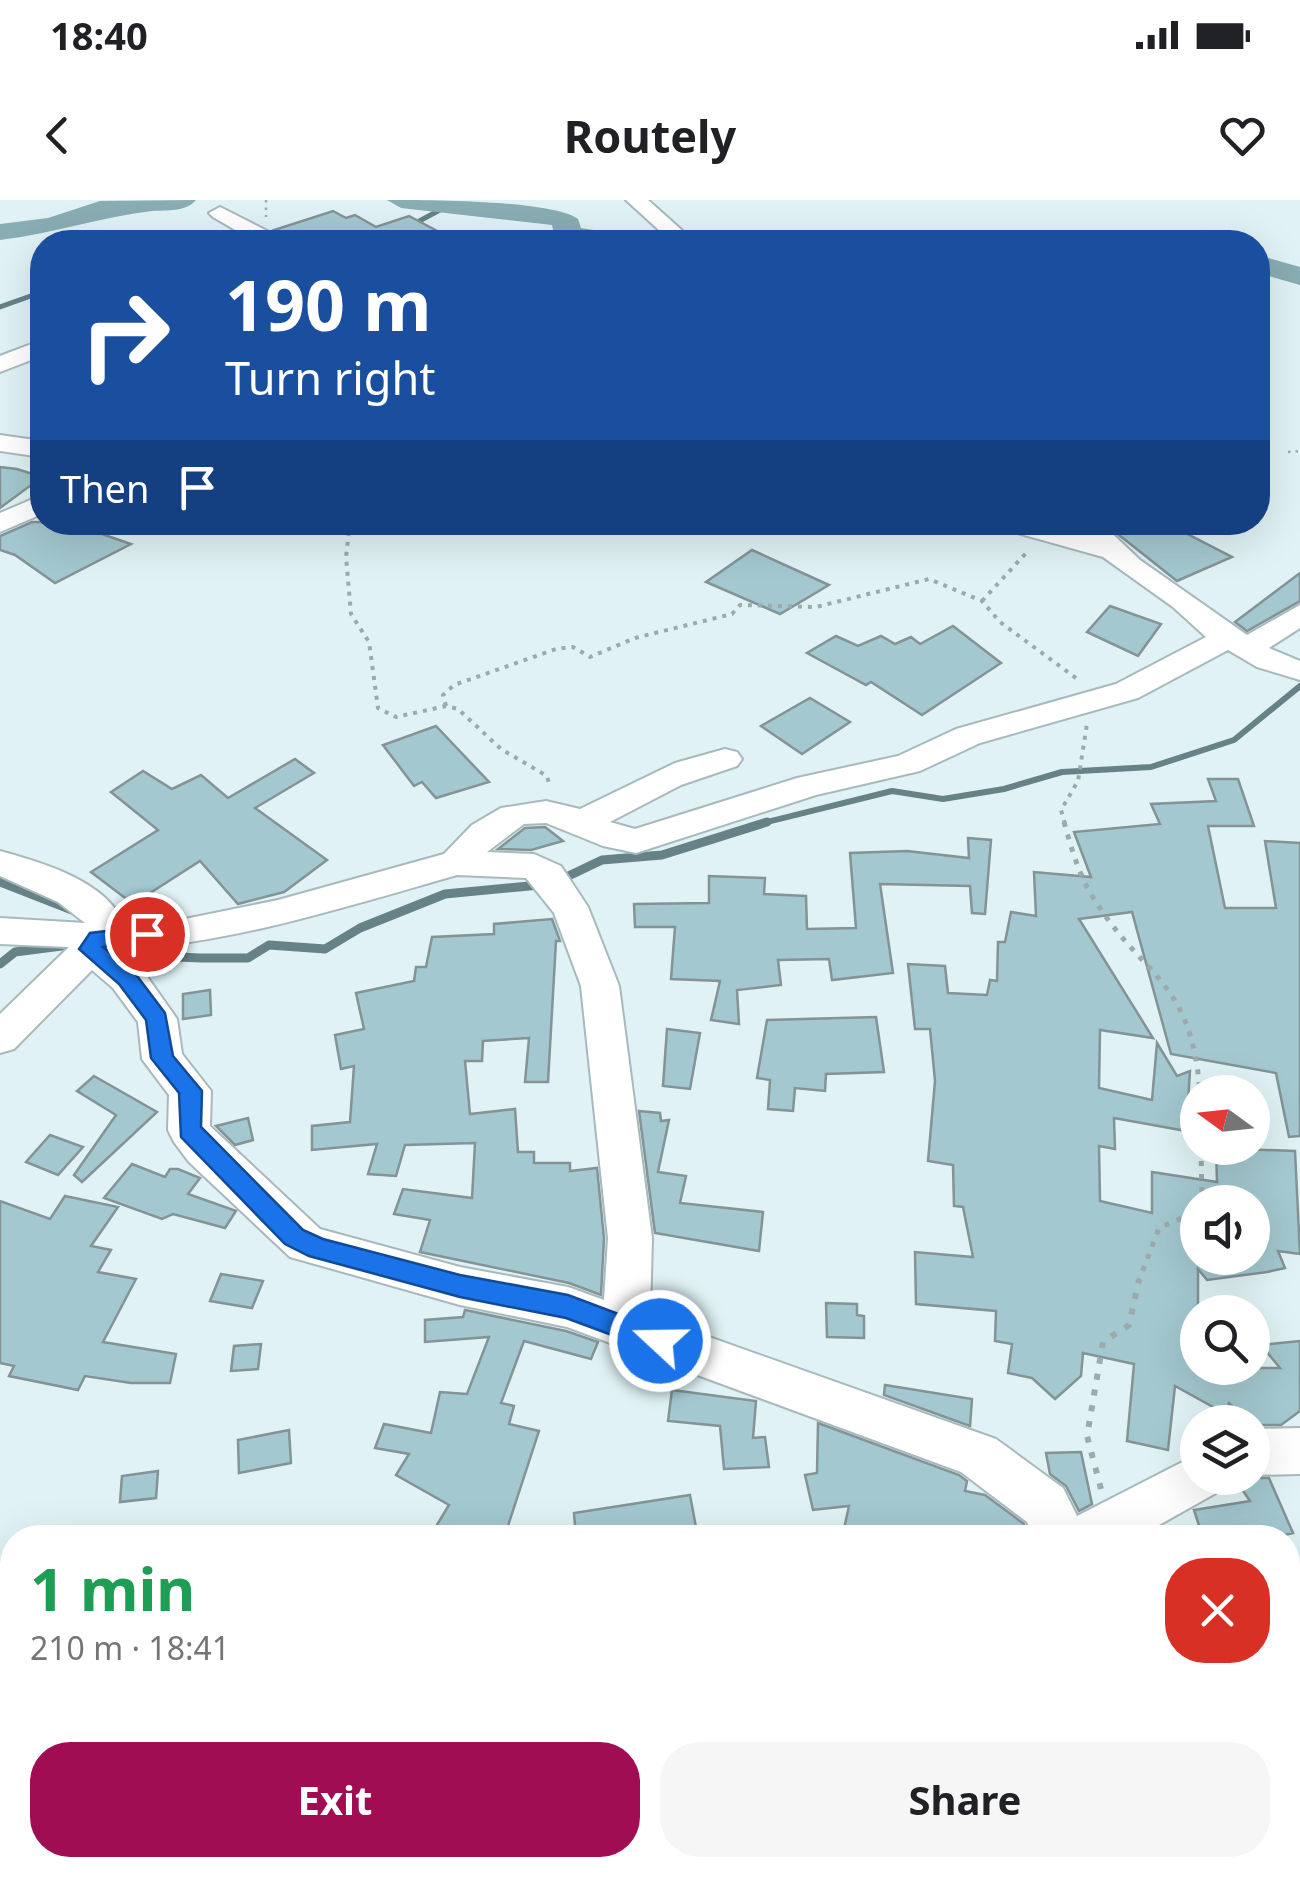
<!DOCTYPE html>
<meta charset="utf-8">
<style>
body{margin:0;font-family:"Noto Sans",sans-serif;background:#f6f6f6;color:#202124;height:100vh;display:flex;flex-direction:column;font-size:38px;white-space:nowrap}
*{box-sizing:border-box;margin:0}
p{font-size:32px;color:#757577}
.icon{flex:none;width:55px;height:55px;fill:none;stroke:currentColor;stroke-width:2;stroke-linecap:round;stroke-linejoin:round}
.map{position:relative;flex:1;overflow:hidden}
.sheet{position:absolute;left:0px;top:1325px;width:1300px;height:352px;display:flex;flex-direction:column;background:#fff;border-radius:40px 40px 0 0;box-shadow:0 10px 40px #0002}
.sheet>*{flex:none}
.top-card{position:absolute;left:30px;top:30px;width:1240px;height:305px;border-radius:40px;box-shadow:0 10px 40px #0002;background:#1a4fa0;color:#fff;overflow:hidden}
.needle{width:65px;rotate:285deg}
.controls{position:absolute;left:1180px;top:875px;display:grid;gap:20px}
.controls a{display:grid;place-items:center;width:90px;height:90px;border-radius:50%;background:#fff;box-shadow:0 10px 40px #0002;font-size:50px}
.pin{position:absolute;display:grid;place-items:center;width:85px;height:85px;color:#fff;margin:-42px;border:5px solid #fff;border-radius:50%;box-shadow:0 2px 10px #0007}
.me{position:absolute;width:110px;margin:-55px;rotate:291deg;stroke-linejoin:round;filter:drop-shadow(0 0 8px #0008)}
.turn{display:flex;align-items:center;gap:35px;height:210px;padding:0 30px;font-size:45px}
.turn .icon{width:130px;height:130px;stroke-width:2.5}
.turn b{display:block;font-size:70px;line-height:85px}
.then{display:flex;align-items:center;height:95px;padding:0 30px;background:#0003;gap:20px;font-size:38px}
.round{display:grid;place-items:center;flex:none;width:105px;height:105px;border-radius:40px;background:#f6f6f6}
.overview{display:flex;align-items:center;justify-content:space-between;height:170px;padding:0 30px}
h1{font-size:60px;font-weight:700;line-height:75px;color:#1e9e55}
.button{display:flex;gap:20px;margin-top:auto;padding:20px 30px}
.button a{flex:1;height:115px;border-radius:40px;background:#a10d52;color:#fff;font-size:40px;font-weight:700;line-height:115px;text-align:center}
.button a+a{background:#f6f6f6;color:#202124}
.status{display:flex;justify-content:space-between;align-items:center;height:70px;padding:0 50px;background:#fff;direction:ltr}
.status svg{height:28px;fill:currentColor}
header{display:flex;justify-content:space-between;align-items:center;height:130px;padding:0 30px;background:#fff;font-size:45px;font-weight:700}
.map>svg:first-child{display:block}
</style>
<div class="status"><b>18:40</b><svg viewBox="0 0 49 12"><path d="M0 12V9h3v3zM5 12V6h3v6zM10 12V3h3v9zM15 12V0h3v12zM26 1h20v11H26zM47 4h2v5h-2z"/></svg></div>
<header><svg class="icon" aria-label="back" viewBox="0 0 24 24"><path d="M15 5l-7 7 7 7"/></svg>Routely<svg class="icon" aria-label="heart" viewBox="0 0 24 24"><path d="M12 20l-8-8c-3-5 5-10 8-4 3-6 11-1 8 4z"/></svg></header>
<div class="map">
<svg width="1300" height="1677" viewBox="0 0 1300 1677">
<rect width="100%" height="100%" fill="#e0f2f5"/>
<g fill="none" stroke-linecap="round" stroke-linejoin="round">
<!-- stream-far2 -->
<g stroke="#668287" stroke-width="5">
<path d="M412 25 449 5"/>
<path d="M0 107 42 92"/>
</g>
<!-- stream-far1 -->
<path stroke="#668287" stroke-width="6" d="M759 624 892 591 943 599 1004 589 1062 572 1151 567 1234 540 1300 486"/>
<!-- stream -->
<g stroke="#668287" stroke-width="9">
<path d="M560 680 602 660 662 655 767 622"/>
<path d="M0 682 72 710"/>
<path d="M120 745 135 755 200 758H248L269 745 325 749 360 728 445 694 540 685"/>
<path d="M0 764 15 752 77 744"/>
</g>
<!-- river -->
<g fill="#88adb3" fill-rule="evenodd">
<path d="M196 0C186 12 167 10 152 11 100 17 52 34 0 40V24L48 18 100 1Z"/>
<path d="M387 0C427 0 551 0 578 19L581 28 631 36 635 42H568L555 38 552 25 401 8Z"/>
<path d="M839 33H881L895 42H825Z"/>
<path d="M1258 55 1300 67V85L1258 73Z"/>
</g>
</g>
<!-- building -->
<g fill="#a3c8cf" stroke="#839396" stroke-width="2.5" fill-rule="evenodd">
<path d="M333 11 346 18 355 15 376 27 409 16 458 42H286L274 30Z"/>
<path d="M0 267 17 269 42 277 0 308Z"/>
<path d="M32 322H67L131 344 55 383 15 355 0 350V336Z"/>
<path d="M1106 322H1164L1232 357 1177 381 1119 335 1126 326 1116 332Z"/>
<path d="M752 350 829 385 780 414 706 382Z"/>
<path d="M1300 373V401L1247 431 1235 422Z"/>
<path d="M1110 406 1161 424 1138 456 1087 432Z"/>
<path d="M953 426 1001 463 922 515 871 482 866 485 807 453 836 436 858 446 881 436 895 444 911 437 920 444Z"/>
<path d="M810 498 850 522 802 554 761 526Z"/>
<path d="M436 526 489 582 436 598 422 582 414 586 383 545Z"/>
<path d="M295 559 314 573 255 608 327 660 284 692 238 704 200 661 133 704 91 672 158 630 111 592 143 571 172 589 201 575 228 598Z"/>
<path d="M1208 579H1238L1254 626H1208L1225 708H1276L1265 641 1300 643V936L1289 937 1276 873 1171 854 1132 712 1079 719 1153 838 1100 830 1099 888 1152 900 1157 843 1177 876 1190 871 1186 931 1114 918 1115 949 1099 946 1100 1001 1152 1013V972L1217 982 1216 948 1295 951 1300 1054 1278 1051 1285 1068 1267 1072 1207 1080 1198 1069V1168H1280L1261 1145 1300 1141V1211L1281 1225H1252L1229 1203 1224 1213 1175 1186 1168 1250 1127 1241 1134 1164 1083 1153 1081 1176 1055 1199 1032 1178 1008 1173 1012 1144 995 1141 996 1111 916 1104 915 1052 973 1057 963 1007 954 1006 953 965 928 961 935 881 930 829H915L908 764 945 766 948 793 987 795 990 780 997 781 998 742H1005L1011 712 1036 716 1034 672 1091 677 1074 632 1160 624 1151 604 1216 601ZM1198 1002H1252V1058H1198Z"/>
<path d="M545 627 563 641 531 650 498 649 525 628Z"/>
<path d="M968 638 991 640 985 714 972 713 970 686 880 684 893 773 832 780 829 759 778 760 781 785 737 790 739 824 711 820 720 781 671 779 675 727H635L634 704 709 703V676L765 678 764 694 806 696 807 729 856 728 850 653 907 651 969 658Z"/>
<path d="M552 719 560 741H556L548 882H525L529 838 483 841 482 861H465L470 914 515 909 518 952H534V963H570V971L597 968 604 1038 601 1095 569 1083 420 1052 430 1020 394 1014 403 989 472 998 475 943 405 945 396 976 368 974 377 944 312 950V926L350 922 354 866 341 869 335 835 364 829 356 793 414 781 416 767H426L432 737 494 734V724Z"/>
<path d="M210 790 211 815 183 819V794Z"/>
<path d="M876 817 884 872 826 874 825 891 795 888 793 911 768 909 770 880 757 878 767 820Z"/>
<path d="M667 829 700 833 690 889 663 886Z"/>
<path d="M94 876 157 912 82 982 74 975 116 915 77 891Z"/>
<path d="M639 911 660 913 661 921 669 920 658 972 686 976 680 1003 763 1012 759 1051 655 1033Z"/>
<path d="M248 918 253 940 235 945 216 926Z"/>
<path d="M50 935 83 947 58 975 26 962Z"/>
<path d="M132 964 165 977 170 969H178L200 978 188 994 236 1011 225 1028 173 1014 162 1019 104 998Z"/>
<path d="M65 996 118 1007 91 1046 111 1050 98 1072 136 1079 103 1142 176 1154 170 1183H131L85 1176 78 1190 9 1176 14 1166 0 1163V1001L50 1019Z"/>
<path d="M221 1074 263 1081 252 1108 210 1101Z"/>
<path d="M826 1103 857 1104V1115L864 1116V1138L827 1137Z"/>
<path d="M465 1110 566 1131 598 1142 591 1159 524 1141 501 1203 514 1206 509 1224 539 1231 504 1338H429L449 1305 396 1275 409 1254 375 1248 384 1224 431 1233 440 1192 467 1194 489 1137 425 1142V1120L463 1117Z"/>
<path d="M261 1144 258 1169 231 1171 234 1146Z"/>
<path d="M885 1185 972 1199 970 1226 884 1195Z"/>
<path d="M672 1190 756 1201 753 1238 765 1237 769 1267 724 1269 720 1226 668 1221Z"/>
<path d="M818 1223 959 1275 967 1281 965 1291 985 1295 1024 1324 1023 1338H842L849 1306 813 1310 805 1275 817 1273Z"/>
<path d="M289 1230 291 1263 239 1273 238 1240Z"/>
<path d="M1081 1252 1092 1304 1079 1311 1066 1286 1050 1274 1046 1253Z"/>
<path d="M158 1271 156 1298 120 1302 122 1276Z"/>
<path d="M1249 1278H1269L1293 1333 1270 1338H1203L1194 1310 1250 1301 1237 1282Z"/>
<path d="M690 1295 698 1338H576L574 1313Z"/>
</g>
<g fill="none" stroke-linecap="round" stroke-linejoin="round">
<!-- minor casing -->
<g stroke="#a8b9bc" stroke-width="4">
<g id="minor">
<path d="M626 0H648L695 42H672Z"/>
<path d="M220 7 279 37 282 42H256L213 17 209 13Z"/>
<path d="M42 140V156L0 172V156Z"/>
<path d="M0 235 42 241V257L0 251Z"/>
<path d="M42 295V314L0 332V313Z"/>
<path d="M995 322H1043L1077 332 1069 322H1100L1140 360 1247 435 1300 405V428L1269 448 1300 461V480L1257 467 1228 450 1138 498 980 543 920 571 816 595 636 653 603 646 546 623 524 624 487 652 534 654 561 666 588 707 619 786 652 1038 650 1116 996 1239 1063 1288 1077 1316 1198 1254V1278H1223L1216 1293 1136 1338H1034L1027 1322 961 1272 567 1127 460 1105 290 1057 189 962 174 942 168 930 169 895 142 859 138 822 113 788 92 770 14 849 0 853V814L69 747 0 744V718L85 723 58 702 0 676V651C40 662 107 681 123 723L180 720 278 700 444 654 472 625 501 608 546 601 580 609 675 563 725 549 737 552 742 559 737 566 681 585 610 622 635 629 797 578 898 556 956 529 1116 484 1206 437 1173 407 1103 357 999 328ZM457 675 526 678 554 713 581 786 608 1038 604 1100 568 1087 460 1067 320 1029 210 926 211 891 182 854 177 819 141 768 117 750C234 743 345 707 457 675Z"/>
<path d="M1300 1228V1274L1252 1275V1229Z"/>
<path d="M1288 1424 1300 1429V1483L1288 1478Z"/>
<path d="M179 1665H252L248 1677H174Z"/>
</g>
</g>
<!-- path-far3 -->
<g stroke="#9caaad" stroke-width="2.5" stroke-dasharray="2.5 5" stroke-linecap="butt">
<path d="M266 0V17"/>
<path d="M1288 252 1300 251"/>
</g>
<!-- path-far2 -->
<g stroke="#9caaad" stroke-width="4" stroke-dasharray="4 6" stroke-linecap="butt">
<path d="M350 322 346 357 351 414 369 442 378 508 396 517 446 506 458 509 501 549 547 576 550 587"/>
<path d="M982 401 1027 352"/>
<path d="M446 506 443 495 454 485 556 449 573 447 590 457 635 438 732 414 740 405 816 407 929 379 982 401 1000 422 1080 481"/>
<path d="M1065 624 1061 610 1078 581 1087 524"/>
</g>
<!-- path-far1 -->
<g stroke="#9caaad" stroke-width="5" stroke-dasharray="5 8" stroke-linecap="butt">
<path d="M1064 622C1071 647 1078 672 1091 694 1142 779 1191 776 1200 892"/>
<path d="M1201 948 1202 1002"/>
<path d="M1138 1083 1159 1028 1198 1011"/>
</g>
<!-- path -->
<path stroke="#9caaad" stroke-width="6" stroke-dasharray="6 10" stroke-linecap="butt" d="M1101 1289 1087 1236 1103 1142 1129 1125 1139 1080"/>
<!-- minor -->
<use href="#minor" fill="#fff" fill-rule="evenodd"/>
</g>
<!-- route -->
<path fill="#1a73e8" stroke="#114b97" stroke-width="2.5" d="M147 726 158 734 155 739 103 747 134 772 165 813 173 856 202 891 201 927 303 1030 323 1039 460 1075 568 1095 669 1133 673 1141 669 1149 660 1153 566 1118 460 1097 309 1056 285 1044 181 937 179 893 151 858 146 820 119 784 79 749 90 733Z"/>
</svg>
<div class="controls">
<a><svg class="needle" viewBox="-14 -14 28 28"><path d="M0-13l5 13h-10z" fill="#e53935"/><path d="M0 13l5-13h-10z" fill="#757577"/></svg></a>
<a><svg class="icon" aria-label="sound" viewBox="0 0 24 24"><path d="M4 9h4l5-4v14l-5-4H4zM17 9q2 3 0 6"/></svg></a>
<a><svg class="icon" aria-label="search" viewBox="0 0 24 24"><circle cx="10" cy="10" r="6"/><path d="M15 15l6 6"/></svg></a>
<a><svg class="icon" aria-label="layers" viewBox="0 0 24 24"><path d="M12 4l9 5-9 5-9-5zM3 14l9 5 9-5"/></svg></a>
</div>
<div class="pin" style="left:147px;top:734px;background:#d93025"><svg class="icon" aria-label="arrive" viewBox="0 0 24 24"><path d="M6 21V4h12l-3 4 3 4H6"/></svg></div>
<svg class="me" style="left:660px;top:1141px" viewBox="-20 -20 40 40"><circle r="17" fill="#1a73e8" stroke="#fff" stroke-width="3"/><path d="M0-11L8 9 0 5-8 9z" fill="#fff"/></svg>
<div class="top-card">
<div class="turn"><svg class="icon" aria-label="right" viewBox="0 0 24 24"><path d="M7 20v-9h11M14 6l5 5-5 5"/></svg><div><b>190 m</b>Turn right</div></div>
<div class="then">Then<svg class="icon" aria-label="arrive" viewBox="0 0 24 24"><path d="M6 21V4h12l-3 4 3 4H6"/></svg></div>
</div>
<section class="sheet">
<div class="overview"><div><h1>1 min</h1><p>210 m · 18:41</p></div><a class="round" style="background:#d93025;color:#fff"><svg class="icon" aria-label="close" viewBox="0 0 24 24"><path d="M6 6l12 12M18 6L6 18"/></svg></a></div>
<div class="button"><a>Exit</a><a>Share</a></div>
</section>
</div>
